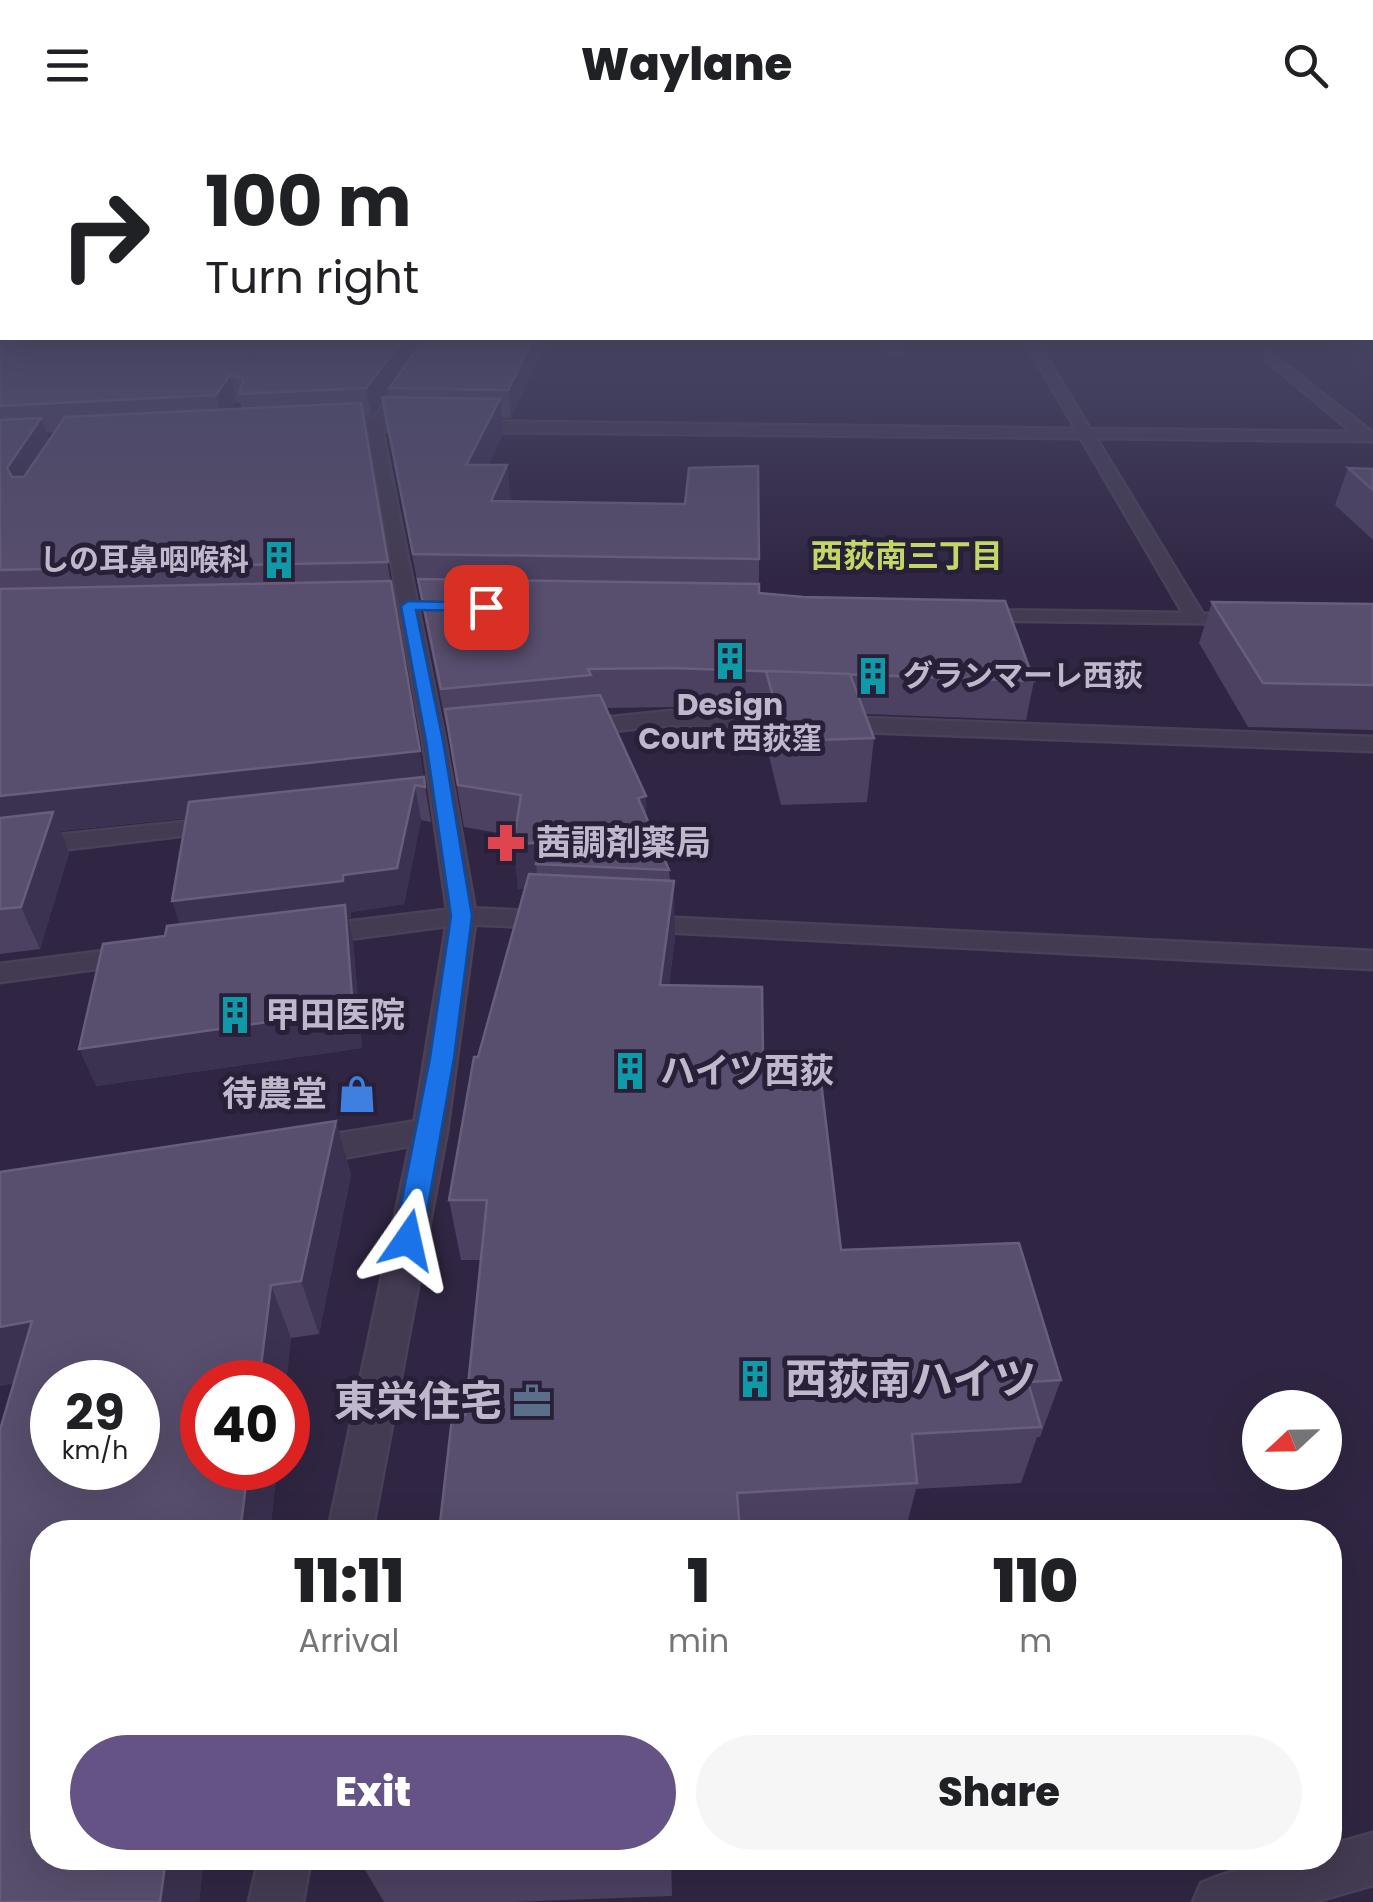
<!DOCTYPE html>
<meta charset="utf-8">
<style>
body{margin:0;font-family:Poppins,"Noto Sans JP",sans-serif;background:#f6f6f6;color:#202124;height:100vh;display:flex;flex-direction:column;font-size:38px;white-space:nowrap}
*{box-sizing:border-box;margin:0}
p{font-size:32px;color:#757577}
.icon{flex:none;width:55px;height:55px;fill:none;stroke:currentColor;stroke-width:2;stroke-linecap:round;stroke-linejoin:round}
.map{position:relative;flex:1;overflow:hidden}
.drawer{position:absolute;left:30px;top:1390px;width:1312px;height:350px;display:flex;flex-direction:column;background:#fff;border-radius:40px;box-shadow:0 10px 40px #0002}
.drawer>*{flex:none}
.guide{position:absolute;left:0px;top:0px;width:1375px;height:210px;box-shadow:0 10px 40px #0002;background:#fff;color:#202124;overflow:hidden}
.needle{width:65px;rotate:248deg}
.buttons{position:absolute;left:1242px;top:1260px;display:grid;gap:20px}
.buttons a{display:grid;place-items:center;width:100px;height:100px;border-radius:50%;background:#fff;box-shadow:0 10px 40px #0002;font-size:50px}
.speed{position:absolute;left:30px;top:1230px;display:flex;gap:20px;font-size:50px;font-weight:700;text-align:center}
.speed>*{display:grid;place-content:center;width:130px;height:130px;border-radius:50%;background:#fff;box-shadow:0 10px 40px #0002;line-height:1}
.speed small{font-size:25px;font-weight:400}
.speed .limit{border:15px solid #d22;background:#fff;color:#111}
.pin{position:absolute;display:grid;place-items:center;width:85px;height:85px;color:#fff;margin:-42px;border-radius:20px;box-shadow:0 5px 15px #0006}
.me{position:absolute;width:110px;margin:-55px;rotate:11deg;stroke-linejoin:round;filter:drop-shadow(0 0 8px #0008)}
.turn{display:flex;align-items:center;gap:35px;height:210px;padding:0 40px;font-size:45px}
.turn .icon{width:130px;height:130px;stroke-width:2.5}
.turn b{display:block;font-size:70px;line-height:85px}
.eta{display:flex;justify-content:space-evenly;align-items:center;height:170px;text-align:center}
.eta b{font-size:60px;font-weight:800;line-height:70px}
.action{display:flex;gap:20px;margin-top:auto;padding:20px 40px}
.action a{flex:1;height:115px;border-radius:60px;background:#645384;color:#fff;font-size:40px;font-weight:800;line-height:115px;text-align:center}
.action a+a{background:#f6f6f6;color:#202124}
header{display:flex;justify-content:space-between;align-items:center;height:130px;padding:0 40px;background:#fff;font-size:45px;font-weight:800}
.map>svg:first-child{display:block}
</style>
<header><svg class="icon" aria-label="menu" viewBox="0 0 24 24"><path d="M4 6h16M4 12h16M4 18h16"/></svg>Waylane<svg class="icon" aria-label="search" viewBox="0 0 24 24"><circle cx="10" cy="10" r="6"/><path d="M15 15l6 6"/></svg></header>
<div class="map">
<svg width="1373" height="1772" viewBox="0 0 1373 1772">
<rect width="100%" height="100%" fill="#302643"/>
<g fill="none" stroke-linecap="round" stroke-linejoin="round">
<!-- service casing -->
<g stroke="#494159" stroke-width="5">
<g id="service">
<path d="M884 208H896L900 222H892Z"/>
<path d="M222 688 231 690 234 695 231 700 0 727V711Z"/>
</g>
</g>
<!-- minor casing -->
<g stroke="#494159" stroke-width="5">
<g id="minor">
<path d="M1023 208H1035L1090 299 1352 302 1265 229 1269 222 1373 303V311L1096 308 1203 484H1247L1257 490 1254 494 966 490V482L973 480 1183 483 1081 308 323 300 316 296 323 292 377 290 1076 299Z"/>
<path d="M671 581 1373 607V621L671 595 572 605 561 598 572 591Z"/>
<path d="M462 778 553 782 567 790 553 798 462 794 311 814 301 811 297 805 301 799 311 796Z"/>
<path d="M634 786 1373 821V839L624 800 620 794Z"/>
<path d="M136 817 146 820 150 826 146 832 0 852V834Z"/>
<path d="M430 989 442 992 447 1001 442 1010 304 1035 292 1031 287 1022 292 1013 304 1009Z"/>
<path d="M1373 1703V1755L1314 1772H1193L1201 1753C1244 1735 1284 1728 1330 1728V1715Z"/>
</g>
</g>
<!-- tertiary casing -->
<g stroke="#494159" stroke-width="5">
<g id="tertiary">
<path d="M429 208H441L384 294 383 305 445 611 476 786 447 1001 372 1402H328L413 1001 448 786 423 611 369 305 370 294Z"/>
<path d="M259 1728H311L303 1772H249Z"/>
</g>
</g>
<!-- service -->
<use href="#service" fill="#433b52" fill-rule="evenodd"/>
<!-- minor -->
<use href="#minor" fill="#433b52" fill-rule="evenodd"/>
<!-- tertiary -->
<use href="#tertiary" fill="#433b52" fill-rule="evenodd"/>
</g>
<!-- wall -->
<g fill="#4c4161" fill-rule="evenodd">
<path d="M0 205 2 208H548L511 288H502L503 304 488 335H507L510 371 759 429V463L1034 551 1026 590 865 584 874 608 867 672 781 675 763 602 764 581 671 577 606 578 646 687 669 740 675 808 669 855 763 926 841 1120 1061 1250 1040 1307H1037L1021 1353 916 1359 905 1402H439L465 1285 481 1130H461L449 1070 478 927 525 758 518 759 515 706 464 697 447 599 420 466 382 270 371 287H363L431 692 421 690 404 774 351 782V788H348L353 811 362 918 96 956 165 806 180 795 187 688 61 701 69 723 40 819 0 824ZM236 272 241 274 242 279H232ZM54 302 49 311 46 303Z"/>
<path d="M1348 338 1373 339V410L1335 375Z"/>
<path d="M1212 472 1373 474V600L1248 597 1199 513Z"/>
<path d="M336 991 351 1045 319 1204 291 1208 286 1252H202V1338H277L270 1402H42V1728H204L199 1772H0V1300L14 1253 0 1256V1042ZM52 1252H138V1338H52Z"/>
<path d="M365 1728H671L672 1766 513 1772H384L364 1738Z"/>
</g>
<!-- shaded-wall -->
<g fill="#3b3150">
<path d="M405 208H427L371 287 366 258Z"/>
<path d="M534 208H548L511 288 508 260Z"/>
<path d="M230 245 236 272 223 294 216 265Z"/>
<path d="M500 269 503 304 471 373 466 335Z"/>
<path d="M41 288 51 317 18 370 7 338Z"/>
<path d="M507 335 511 373 491 371Z"/>
<path d="M420 621 431 692 425 657 415 655 421 690 404 774 351 782V788H348L353 811 362 918 96 956 79 919 184 808 172 771 343 745 413 663 61 701 69 723 40 819 21 777 0 708V666Z"/>
<path d="M646 666 647 709 638 668Z"/>
<path d="M542 712 536 734 538 756 518 759 513 715Z"/>
<path d="M674 751 675 808 661 914 660 855Z"/>
<path d="M336 991 351 1045 319 1204 301 1151Z"/>
<path d="M271 1155 291 1208 286 1252H259Z"/>
<path d="M32 1191 64 1244 0 1256V1197Z"/>
<path d="M248 1338H277L270 1402H240Z"/>
<path d="M166 1728H204L199 1772H160Z"/>
</g>
<!-- building -->
<g fill="#584e6d" stroke="#685e7c" stroke-width="2.5" fill-rule="evenodd">
<path d="M2 204V208H405L366 258 239 264 244 249 230 245 216 265 0 276V205Z"/>
<path d="M425 208H534L508 260 389 258Z"/>
<path d="M382 267 500 269 466 335H507L491 371 685 374 689 338 758 336 759 429 413 424Z"/>
<path d="M361 273 388 432 0 440V290L41 288 7 338 12 347H24L65 287Z"/>
<path d="M1348 338 1373 339V360Z"/>
<path d="M418 449 759 454V463L803 467 1005 471 1034 551 671 538 588 539 591 545 441 559Z"/>
<path d="M391 451 420 621 0 666V459Z"/>
<path d="M1212 472 1373 474V555L1263 553Z"/>
<path d="M766 541 850 544 874 608 785 611Z"/>
<path d="M600 565 646 666 638 668 669 740 536 734 542 712 513 715 521 665 458 655 445 579Z"/>
<path d="M424 647 425 657 415 655 397 738 343 745V751L172 771 189 672Z"/>
<path d="M53 682 21 777 0 779V688Z"/>
<path d="M529 744 674 751 660 855 762 857 763 926H818L841 1120 1019 1113 1061 1250 1028 1252 1041 1297 912 1304 917 1353 737 1363 740 1402H439L452 1288 465 1285 487 1070H449L474 927H478Z"/>
<path d="M345 775 353 880 79 919 103 814 165 806 167 796Z"/>
<path d="M336 991 301 1151 271 1155 259 1252H202V1338H248L240 1402H42V1728H166L160 1772H0V1300L32 1191 0 1197V1042ZM52 1252H138V1338H52Z"/>
<path d="M365 1728H640L364 1738Z"/>
</g>
<!-- sky -->
<linearGradient id="sky" x2="0" y2="1"><stop stop-color="#1a1525"/><stop offset="0.45" stop-color="#484766"/><stop offset="1" stop-color="#484766" stop-opacity="0"/></linearGradient>
<rect width="1373" height="452" fill="url(#sky)"/>
<!-- route -->
<path fill="#1a73e8" stroke="#114b97" stroke-width="2.5" d="M408 471 486 473 493 477 486 481 416 480 443 611 472 786 454 928 422 1110 418 1118 408 1121 398 1118 394 1110 430 928 451 786 426 611 401 476Z"/>
<!-- icons -->
<defs>
<g id="building-bare" transform="scale(3)"><path d="M-4-6H4V6H1V3H-1V6H-4ZM-2.5-4.3h1.7v1.8h-1.7ZM.8-4.3h1.7v1.8H.8ZM-2.5-1h1.7V.8h-1.7ZM.8-1h1.7V.8H.8Z" fill="#0f9aa8" stroke="#281f38" stroke-width="2.5" paint-order="stroke"/></g>
<g id="pharmacy-bare" transform="scale(3)"><path d="M-2-6h4v4h4v4h-4v4h-4v-4h-4v-4h4Z" fill="#e0444e" stroke="#281f38" stroke-width="2.5" paint-order="stroke"/></g>
<g id="shop-bare" transform="scale(3)"><path d="M-5-2.5h2.3a2.7 3.5 0 0 1 5.4 0H5L5.5 6h-11ZM-1.5-2.5h3a1.5 2.3 0 0 0-3 0Z" fill="#3f7fe0" stroke="#281f38" stroke-width="2.5" paint-order="stroke"/></g>
<g id="office-bare" transform="scale(3)"><path d="M-6-3h4V-5.5h4V-3h4V5H-6ZM-1-4.5V-3h2v-1.5ZM-6 0V1H6V0Z" fill="#5c6f8a" stroke="#281f38" stroke-width="2.5" paint-order="stroke"/></g>
</defs>
<g fill-rule="evenodd">
<use href="#building-bare" x="279" y="430"/>
<use href="#building-bare" x="730" y="531"/>
<use href="#building-bare" x="873" y="546"/>
<use href="#pharmacy-bare" x="506" y="713"/>
<use href="#building-bare" x="235" y="885"/>
<use href="#building-bare" x="630" y="941"/>
<use href="#shop-bare" x="357" y="964"/>
<use href="#building-bare" x="755" y="1249"/>
<use href="#office-bare" x="532" y="1271"/>
</g>
<g text-anchor="middle" stroke-width="10" stroke-linejoin="round" paint-order="stroke">
<!-- far-poi labels -->
<g font-size="30" font-weight="bold" fill="#bfb8cc" stroke="#281f38" text-anchor="end">
<text x="249" y="440">しの耳鼻咽喉科</text>
<text x="903" y="556" text-anchor="start">グランマーレ西荻</text>
<text x="730" y="585" text-anchor="middle">Design<tspan x="730" dy="34">Court 西荻窪</tspan></text>
</g>
<!-- far-neighbourhood labels -->
<g font-size="32" font-weight="bold" fill="#c3d768" stroke="#281f38">
<text x="907" y="437">西荻南三丁目</text>
</g>
<!-- poi labels -->
<g font-size="35" font-weight="bold" fill="#bfb8cc" stroke="#281f38" text-anchor="start">
<text x="536" y="725">茜調剤薬局</text>
<text x="265" y="897">甲田医院</text>
<text x="660" y="953">ハイツ西荻</text>
<text x="327" y="976" text-anchor="end">待農堂</text>
</g>
<!-- near-poi labels -->
<g font-size="42" font-weight="bold" fill="#bfb8cc" stroke="#281f38" text-anchor="start">
<text x="785" y="1264">西荻南ハイツ</text>
<text x="502" y="1286" text-anchor="end">東栄住宅</text>
</g>
</g>
</svg>
<div class="buttons">
<a><svg class="needle" viewBox="-14 -14 28 28"><path d="M0-13l5 13h-10z" fill="#e53935"/><path d="M0 13l5-13h-10z" fill="#757577"/></svg></a>
</div>
<div class="speed"><div>29<small>km/h</small></div><div class="limit">40</div></div>
<div class="pin" style="left:486px;top:477px;background:#d93025"><svg class="icon" aria-label="arrive" viewBox="0 0 24 24"><path d="M6 21V4h12l-3 4 3 4H6"/></svg></div>
<svg class="me" style="left:408px;top:1110px" viewBox="-20 -20 40 40"><path d="M0-17L14 15 0 8-14 15z" fill="#1a73e8" stroke="#fff" stroke-width="4"/></svg>
<div class="guide">
<div class="turn"><svg class="icon" aria-label="right" viewBox="0 0 24 24"><path d="M7 20v-9h11M14 6l5 5-5 5"/></svg><div><b>100 m</b>Turn right</div></div>
</div>
<section class="drawer">
<div class="eta">
<div><b>11:11</b><p>Arrival</p></div>
<div><b>1</b><p>min</p></div>
<div><b>110</b><p>m</p></div>
</div>
<div class="action"><a>Exit</a><a>Share</a></div>
</section>
</div>
